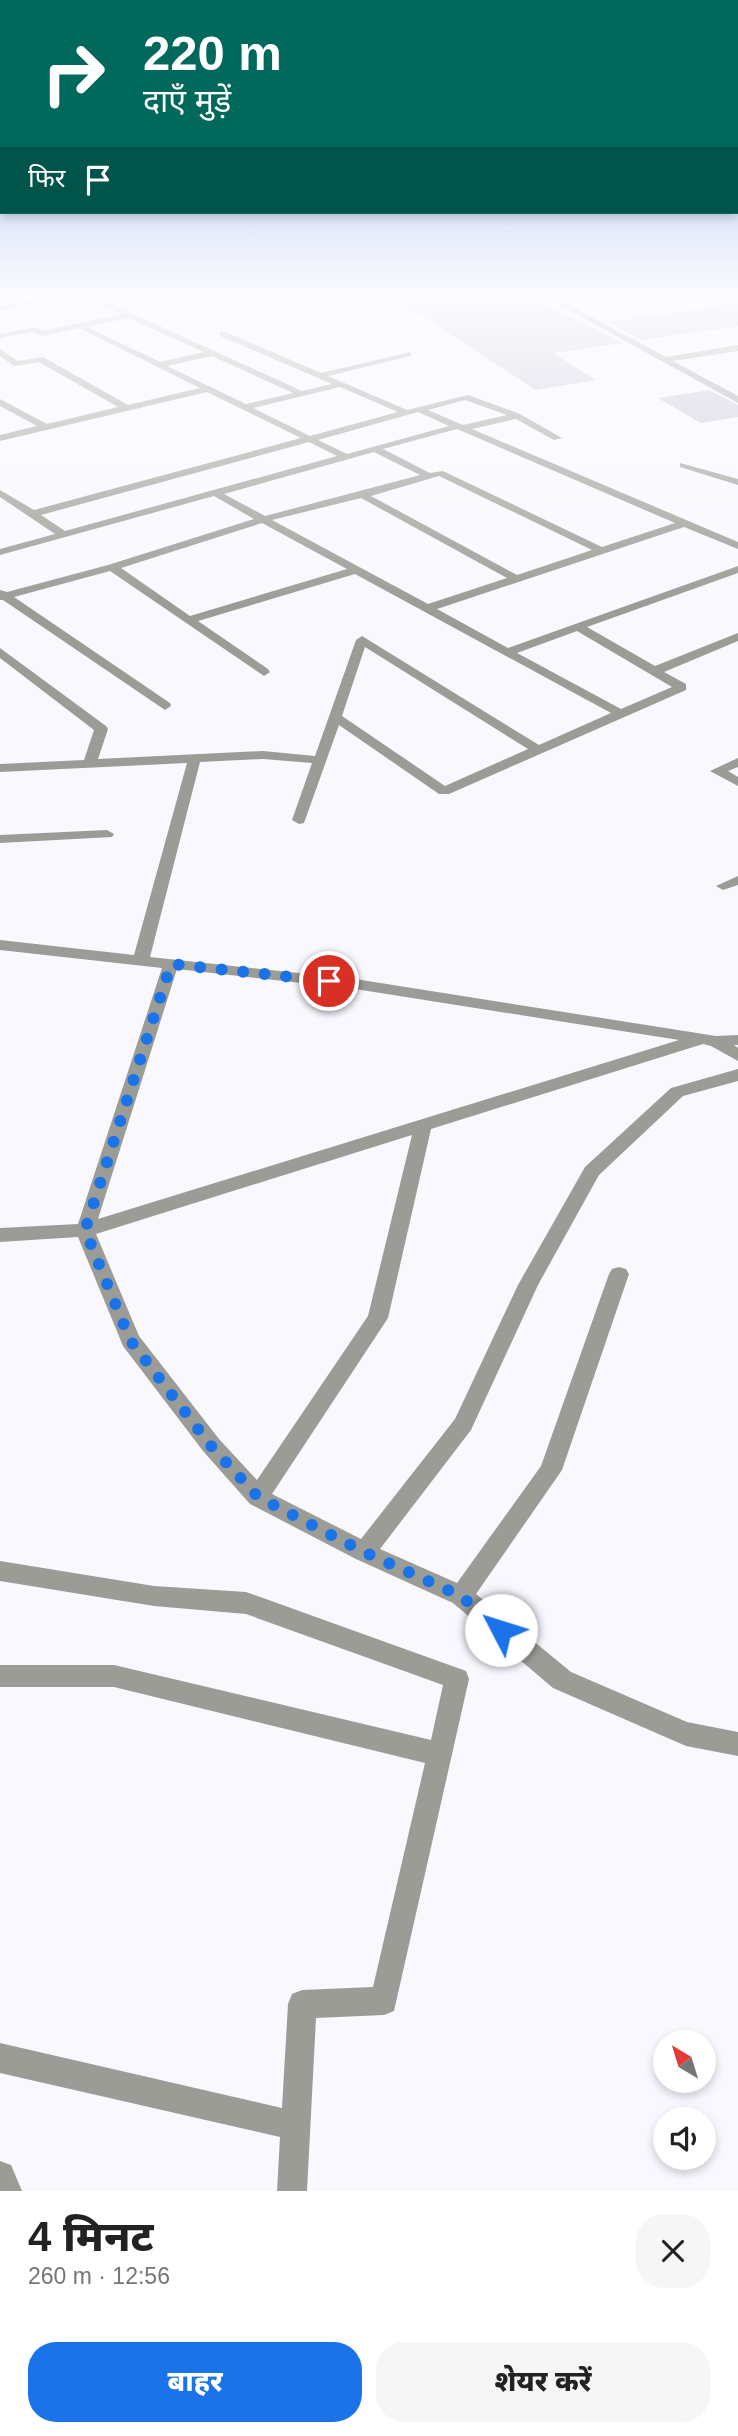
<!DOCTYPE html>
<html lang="hi">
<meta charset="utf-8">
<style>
body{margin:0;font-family:Helvetica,"Noto Sans Devanagari",sans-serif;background:#f6f6f6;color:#222;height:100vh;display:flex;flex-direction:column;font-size:26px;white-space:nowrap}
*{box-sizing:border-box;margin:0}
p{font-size:23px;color:#767676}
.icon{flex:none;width:38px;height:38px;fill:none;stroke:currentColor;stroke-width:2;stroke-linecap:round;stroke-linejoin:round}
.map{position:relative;height:2191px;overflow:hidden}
.drawer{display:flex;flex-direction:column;background:#fff;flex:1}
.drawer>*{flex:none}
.top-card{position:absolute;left:0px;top:0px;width:738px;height:214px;box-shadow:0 4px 10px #0003;background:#00695c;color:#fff;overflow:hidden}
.needle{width:46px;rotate:322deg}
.tools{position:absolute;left:653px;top:2030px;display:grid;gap:14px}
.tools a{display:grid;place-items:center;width:63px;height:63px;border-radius:50%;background:#fff;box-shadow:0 4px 10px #0003;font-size:35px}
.pin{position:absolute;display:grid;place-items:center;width:60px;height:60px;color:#fff;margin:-30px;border:4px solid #fff;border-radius:50%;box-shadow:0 2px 7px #0007}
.me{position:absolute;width:77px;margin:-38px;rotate:310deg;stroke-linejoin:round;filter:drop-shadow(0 0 5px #0008)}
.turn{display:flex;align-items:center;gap:24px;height:147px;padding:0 28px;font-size:32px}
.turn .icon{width:91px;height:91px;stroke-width:2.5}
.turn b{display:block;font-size:49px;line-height:60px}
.then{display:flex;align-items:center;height:66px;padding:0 28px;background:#0003;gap:14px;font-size:26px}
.round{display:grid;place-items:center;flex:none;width:74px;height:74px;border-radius:28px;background:#f6f6f6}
.overview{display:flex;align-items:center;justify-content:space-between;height:119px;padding:0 28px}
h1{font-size:42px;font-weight:800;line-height:52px}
.primary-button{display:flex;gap:14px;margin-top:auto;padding:14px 28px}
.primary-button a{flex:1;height:80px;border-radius:28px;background:#1a73e8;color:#fff;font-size:28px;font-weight:800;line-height:80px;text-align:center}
.primary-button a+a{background:#f6f6f6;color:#222}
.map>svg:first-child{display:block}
</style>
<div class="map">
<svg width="738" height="2191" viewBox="0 0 738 2191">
<rect width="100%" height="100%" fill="#f9f8ff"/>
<!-- building -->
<g fill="#c7c4d4">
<path d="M394 298H533L623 343 553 353 596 380 536 390Z"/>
<path d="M738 303V326L642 340 607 322Z"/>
<path d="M709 390 738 405V417L701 423 658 398Z"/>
</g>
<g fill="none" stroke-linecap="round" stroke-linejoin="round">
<!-- minor -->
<g fill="#9b9c95" fill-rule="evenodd">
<path d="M39 298H55L0 310V306Z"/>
<path d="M88 298H98L302 391 332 384 220 336V332H226L321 373 411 352V356L328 376 407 410 468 395 520 414 562 438 554 440 516 419 472 429 738 542V549L684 527 437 609 508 648 738 566V573L587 627 655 666 738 633V641L664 672 686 684V690L449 794H439L339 725 304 823 299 824 292 820 312 763 263 759 200 762 150 957 355 979 716 1036 738 1035V1045H734L738 1048V1061L711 1046 703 1044 431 1129 388 1318 272 1494 361 1539 455 1419 518 1285 585 1167 671 1088 738 1069V1081L683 1096 599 1175 538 1285 471 1430 380 1549 457 1583 541 1466 609 1274 612 1269 619 1267 626 1269 629 1274 562 1470 476 1594 571 1672 687 1722 738 1732V1756L686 1746 553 1688 453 1603 356 1559 250 1504 203 1451 123 1346 78 1237 0 1242V1228L78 1224 162 968 0 950V940L134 955 187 763 0 772V764L84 760 94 730 0 658V648L106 726 108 729 98 759 263 751 315 756 356 640 362 636 539 745 611 713 355 574 198 621 268 669 270 672 264 676 110 571 14 597 170 703 171 706 165 710 3 600H0V590L7 592 108 565 254 519 214 496 0 555V549L55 534 0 497V490L34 510 301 438 207 392 0 441V435L37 426 0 406V399L47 424 118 407 39 362 14 366 0 356V349L18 361 43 357 128 405 200 388 79 328 42 336 33 332 0 338V334L34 327 43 331 121 314ZM128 318 204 352 160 362 87 327ZM212 356 293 393 246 404 167 366ZM340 387 398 412 310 436 253 408ZM465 400 507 415 463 425 428 410ZM418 412 449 426 347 454 318 440ZM457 429 675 523 602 547 443 471 430 473 383 449ZM309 442 337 456 65 531 41 515ZM374 452 420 475 265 516 224 494ZM439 476 592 550 517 575 371 496ZM361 498 507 578 428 604 272 520ZM262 523 347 569 190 616 121 568ZM577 631 672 687 621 709 517 653ZM365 647 528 749 445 786 342 716ZM177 969 355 989 679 1040 98 1219ZM412 1135 368 1316 257 1480 219 1439 139 1336 96 1234Z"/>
<path d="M547 298H557L666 357 738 345V351L673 361 738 396V403Z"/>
<path d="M680 463 738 479V485L680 467Z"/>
<path d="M738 758V767L728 771 738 777V786L710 771Z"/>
<path d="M107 830 114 834 112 837 0 843V835Z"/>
<path d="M738 876V885L723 890 716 886Z"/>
<path d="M0 1561 154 1586 246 1592 466 1671 469 1679 394 2011 384 2015 316 2018 307 2191H277L280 2137 0 2073V2043L282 2108 288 2004 292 1994 302 1990 373 1987 425 1763 114 1687H0V1665H114L431 1740 443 1685 246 1614 154 1606 0 1581Z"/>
<path d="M0 2161 11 2165 22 2191H0Z"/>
</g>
</g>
<!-- sky -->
<linearGradient id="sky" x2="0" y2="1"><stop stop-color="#97b0f0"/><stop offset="0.49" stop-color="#fcfcff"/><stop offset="1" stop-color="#fcfcff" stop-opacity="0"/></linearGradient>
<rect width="738" height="605" fill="url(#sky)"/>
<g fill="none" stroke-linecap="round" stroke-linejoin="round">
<!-- route -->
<path stroke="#1a73e8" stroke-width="12" stroke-dasharray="0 21.6" d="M329 981 171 964 85 1230 130 1340 211 1446 258 1497 364 1552 461 1596 501 1630"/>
</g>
</svg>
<div class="tools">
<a><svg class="needle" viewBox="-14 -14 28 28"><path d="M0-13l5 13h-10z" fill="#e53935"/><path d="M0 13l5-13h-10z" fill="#767676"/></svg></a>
<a><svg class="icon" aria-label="sound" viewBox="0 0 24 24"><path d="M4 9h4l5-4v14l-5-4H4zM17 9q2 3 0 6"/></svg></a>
</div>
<div class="pin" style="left:329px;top:981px;background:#d93025"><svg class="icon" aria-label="arrive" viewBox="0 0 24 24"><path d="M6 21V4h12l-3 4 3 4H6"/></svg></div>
<svg class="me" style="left:501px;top:1630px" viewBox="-20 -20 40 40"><circle r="19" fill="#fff"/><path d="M0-13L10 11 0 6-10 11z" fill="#1a73e8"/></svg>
<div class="top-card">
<div class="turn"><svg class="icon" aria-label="right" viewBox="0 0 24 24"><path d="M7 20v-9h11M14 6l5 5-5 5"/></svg><div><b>220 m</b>दाएँ मुड़ें</div></div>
<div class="then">फिर<svg class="icon" aria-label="arrive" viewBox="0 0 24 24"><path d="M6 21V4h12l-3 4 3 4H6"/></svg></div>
</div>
</div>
<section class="drawer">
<div class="overview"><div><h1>4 मिनट</h1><p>260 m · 12:56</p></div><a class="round"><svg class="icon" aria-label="close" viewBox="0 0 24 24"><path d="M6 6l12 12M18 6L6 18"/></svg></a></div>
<div class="primary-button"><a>बाहर</a><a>शेयर करें</a></div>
</section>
